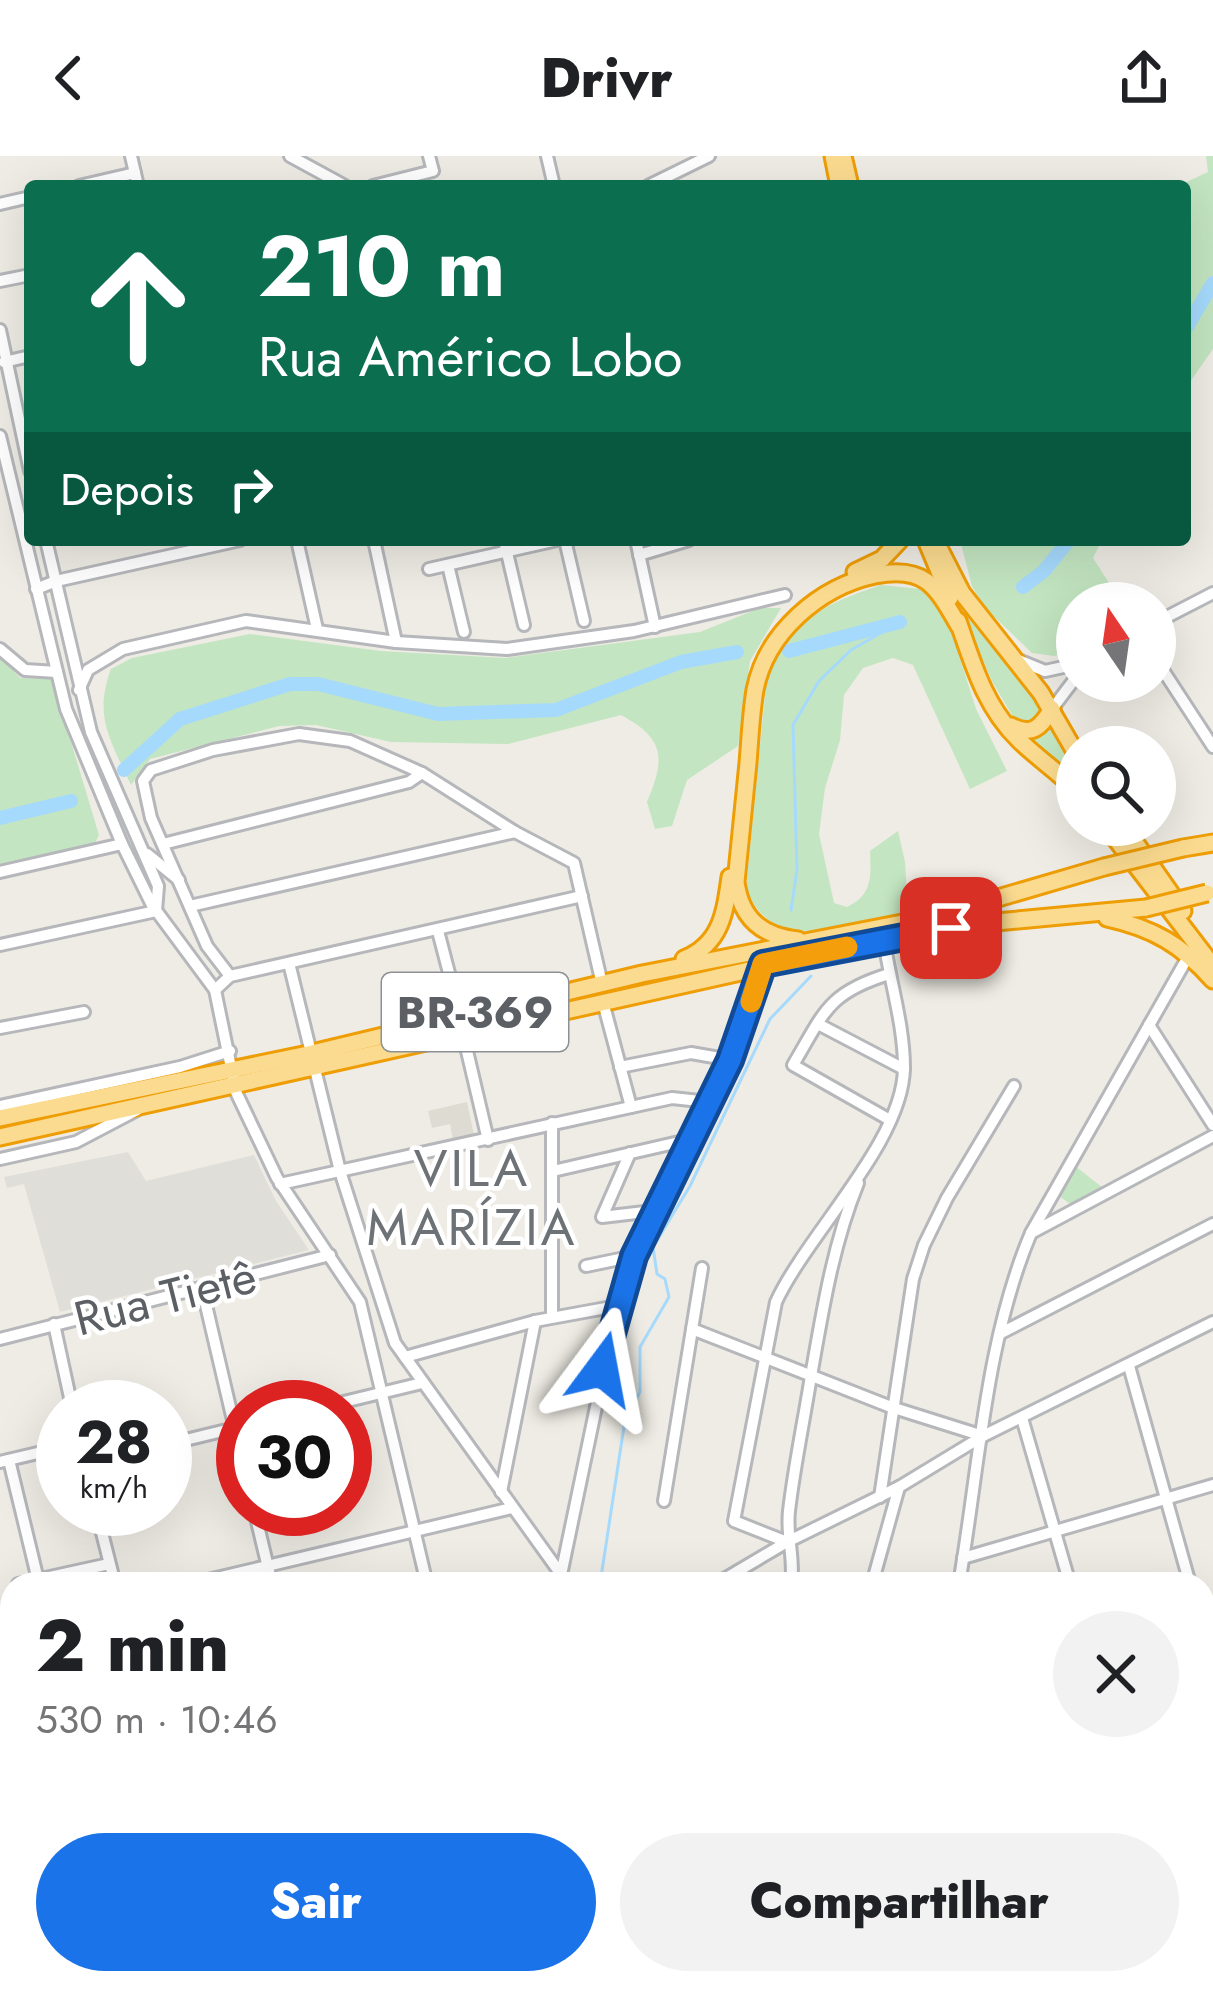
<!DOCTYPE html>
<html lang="pt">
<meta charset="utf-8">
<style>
body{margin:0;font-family:Jost,sans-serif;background:#f2f2f2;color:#202124;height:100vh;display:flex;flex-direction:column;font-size:45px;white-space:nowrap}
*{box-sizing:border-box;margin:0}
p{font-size:39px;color:#757577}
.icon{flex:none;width:66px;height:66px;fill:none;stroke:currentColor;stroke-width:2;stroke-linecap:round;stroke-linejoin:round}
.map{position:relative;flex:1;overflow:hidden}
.drawer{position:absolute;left:0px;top:1416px;width:1215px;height:423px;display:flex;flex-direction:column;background:#fff;border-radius:36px 36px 0 0;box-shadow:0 12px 48px #0002}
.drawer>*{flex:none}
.guide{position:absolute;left:24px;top:24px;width:1167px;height:366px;border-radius:12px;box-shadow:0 12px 48px #0002;background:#0b6e4f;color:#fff;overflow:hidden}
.needle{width:78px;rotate:347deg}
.fabs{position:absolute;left:1056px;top:426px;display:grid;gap:24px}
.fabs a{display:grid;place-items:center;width:120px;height:120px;border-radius:50%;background:#fff;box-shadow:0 12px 48px #0002;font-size:60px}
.speed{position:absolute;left:36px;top:1224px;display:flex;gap:24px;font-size:60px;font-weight:700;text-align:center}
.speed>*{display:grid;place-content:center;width:156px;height:156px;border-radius:50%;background:#fff;box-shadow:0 12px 48px #0002;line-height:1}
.speed small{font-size:30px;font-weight:400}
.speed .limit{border:18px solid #d22;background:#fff;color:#111}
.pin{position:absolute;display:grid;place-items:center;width:102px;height:102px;color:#fff;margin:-51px;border-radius:24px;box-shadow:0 6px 18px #0006}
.me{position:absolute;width:132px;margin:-66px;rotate:13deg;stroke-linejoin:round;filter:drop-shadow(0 0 9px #0008)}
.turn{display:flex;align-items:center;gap:42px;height:252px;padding:0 36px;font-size:54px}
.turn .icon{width:156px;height:156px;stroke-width:2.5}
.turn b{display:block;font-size:84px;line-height:102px}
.then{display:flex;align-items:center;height:114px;padding:0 36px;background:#0003;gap:24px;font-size:45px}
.round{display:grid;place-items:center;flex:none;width:126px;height:126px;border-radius:63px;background:#f2f2f2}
.headline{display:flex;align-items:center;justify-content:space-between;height:204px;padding:0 36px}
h1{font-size:72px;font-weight:800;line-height:90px}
.button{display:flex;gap:24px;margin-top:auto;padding:24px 36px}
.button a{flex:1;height:138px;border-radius:72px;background:#1a73e8;color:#fff;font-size:48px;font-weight:800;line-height:138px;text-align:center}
.button a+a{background:#f2f2f2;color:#202124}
header{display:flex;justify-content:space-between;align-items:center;height:156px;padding:0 36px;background:#fff;font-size:54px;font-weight:800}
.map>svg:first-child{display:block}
</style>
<header><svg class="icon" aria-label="back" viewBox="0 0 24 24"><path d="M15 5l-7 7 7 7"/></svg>Drivr<svg class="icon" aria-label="share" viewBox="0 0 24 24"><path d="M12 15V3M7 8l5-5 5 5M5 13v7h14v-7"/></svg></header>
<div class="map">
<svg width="1213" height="1837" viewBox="0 0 1213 1837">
<rect width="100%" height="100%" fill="#eeece4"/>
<!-- industrial -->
<path fill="#e0ded9" d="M128 996 146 1025 254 999 276 1045 309 1094 60 1156 24 1028 7 1032 4 1021Z"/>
<!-- education -->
<path fill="#dedbd2" d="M467 946 474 979 453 985 450 968 432 972 428 955Z"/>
<!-- green -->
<g fill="#c3e5c1">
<path d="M1206 0H1213V193L1185 233V30H1178L1208 16Z"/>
<path d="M960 384H1102L1093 402 1122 447H1077V494L1054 500 1032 497 984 451 972 430Z"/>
<path d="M946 422 1042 550 1044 556 1029 570 1016 566 992 525Z"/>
<path d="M881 429 930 434 948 464 976 553 1007 615 970 633 913 509 893 502 863 512 844 539 840 584 825 632 819 678 834 747 847 751C873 739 871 720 870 695L898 675 905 706 908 756C854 770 772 803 746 732L767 519C792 462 825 448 881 429Z"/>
<path d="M760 452H781L750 505 738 590 687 624 672 670 655 673 647 646C665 603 666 583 621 559L508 588 391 586 316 569 279 570 150 603 131 629C111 585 93 561 111 513L132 502 250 478 381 495 505 502 700 476Z"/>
<path d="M0 500 20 522 52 523 99 679 94 689 0 708Z"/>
<path d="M1051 564 1077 612V626L1026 581Z"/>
<path d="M1075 1010 1103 1032 1070 1048 1058 1039Z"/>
</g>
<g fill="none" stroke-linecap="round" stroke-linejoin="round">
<!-- stream -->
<g stroke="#a6dafd" stroke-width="3">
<path d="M791 754 797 714 793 569 819 525 851 494 900 466"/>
<path d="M600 1428 625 1264 640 1236V1191L669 1141 665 1123 657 1118 653 1091 690 1030 770 863 811 820"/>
<path d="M0 1711 12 1710"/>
<path d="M241 1837 248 1827"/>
</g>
<!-- river -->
<g stroke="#a6dafd" stroke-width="14">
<path d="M1185 174 1213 127"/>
<path d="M1023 431 1044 415 1069 384"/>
<path d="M789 495 900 466"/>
<path d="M124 614 180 563 290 528H318L438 558 556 554 681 506 737 496"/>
<path d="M0 662 71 645"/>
</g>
<!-- minor casing -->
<g stroke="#b5b7bb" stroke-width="16">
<g id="minor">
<path d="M131 0 138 30"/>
<path d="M290 0 345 30"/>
<path d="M547 0 554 30"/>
<path d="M79 30 135 17"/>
<path d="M373 30 433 15 429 0"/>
<path d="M648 30 709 0"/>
<path d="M0 48 30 41"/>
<path d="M0 125 30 119"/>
<path d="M0 174 30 315"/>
<path d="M4 206 30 200"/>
<path d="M0 280 66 553 122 688 152 749 215 834 236 936 277 1022 360 1146 427 1428"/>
<path d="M46 384 91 576 158 730 156 755"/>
<path d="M297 384 317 473"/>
<path d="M374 384 396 486"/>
<path d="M504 384 524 469"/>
<path d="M565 384 584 465"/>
<path d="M636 384 655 471"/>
<path d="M639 399 689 384"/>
<path d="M448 409 464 476"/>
<path d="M429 413 557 384"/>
<path d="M36 433 56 425 240 384"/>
<path d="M1155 467 1213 437"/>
<path d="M0 493 25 514 57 516"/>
<path d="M1155 502 1213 591"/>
<path d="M1018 504 1045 515 1077 508"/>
<path d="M79 534 88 514 123 493 246 465 396 486 507 493 634 475 785 439"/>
<path d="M1052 553 1077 520"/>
<path d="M163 688 409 626 422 617"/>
<path d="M147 698 179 724"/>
<path d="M0 716 122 688"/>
<path d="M190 750 515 676"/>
<path d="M438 775 460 859"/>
<path d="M0 789 156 755"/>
<path d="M289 807 340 1015 395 1187 568 1428"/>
<path d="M889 818C827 837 824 857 793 909L890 964"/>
<path d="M230 820 207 790 151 662 143 625 151 614 213 594 299 578 350 585 422 617 515 676 574 707 602 828"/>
<path d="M215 834 230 820 582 740"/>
<path d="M603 846 631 951"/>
<path d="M818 868 904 913"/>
<path d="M1149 869 1213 969"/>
<path d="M0 872 84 856"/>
<path d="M463 878 488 984"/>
<path d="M620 911 691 897 731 904"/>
<path d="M0 950 180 911 230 895"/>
<path d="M630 997 602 1061 653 1055"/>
<path d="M0 1003 76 986 137 954"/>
<path d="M553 1015 692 983"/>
<path d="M280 1028 672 942 709 946"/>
<path d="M1031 1077 1213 980"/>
<path d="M586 1110 634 1100"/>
<path d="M202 1132 243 1307"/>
<path d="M552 1161V967"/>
<path d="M54 1168 72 1251"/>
<path d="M692 1173 891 1251 983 1280"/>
<path d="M1001 1177 1213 1068"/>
<path d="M0 1183 330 1099"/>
<path d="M405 1201 535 1165 617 1150"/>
<path d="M1129 1210 1190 1428"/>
<path d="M323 1251 422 1227"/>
<path d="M1022 1262 1070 1428"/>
<path d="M165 1289 243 1270"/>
<path d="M9 1304 39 1428"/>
<path d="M0 1306 63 1291"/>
<path d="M501 1336 535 1165"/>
<path d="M880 1341 913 1123 924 1089 947 1042 1014 930"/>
<path d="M664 1345 702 1112"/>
<path d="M96 1353 115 1428"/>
<path d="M254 1353 272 1428"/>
<path d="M787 1386 734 1365 776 1146C808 1077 903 986 904 912 904 869 890 826 884 784"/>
<path d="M963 1402 1213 1329"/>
<path d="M561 1419 617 1150 653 1055 731 904 763 808"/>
<path d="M18 1428 109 1408"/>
<path d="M191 1428 512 1352"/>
<path d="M716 1428 787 1386 899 1331 983 1280 1213 1166"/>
<path d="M791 1428C795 1402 786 1381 789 1355 794 1312 803 1269 810 1226 822 1158 832 1091 858 1027"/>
<path d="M872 1428 899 1331"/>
<path d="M959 1428C979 1313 985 1186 1031 1077L1189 799"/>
<path d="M1203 1454 1213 1451"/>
<path d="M1203 1474 1213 1512"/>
<path d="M0 1556 12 1553"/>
<path d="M1203 1571 1213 1568"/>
<path d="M0 1608 5 1630"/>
<path d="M1203 1687 1213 1684"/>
<path d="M1203 1801 1213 1798"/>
<path d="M123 1827 126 1837"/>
<path d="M190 1827 191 1837"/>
<path d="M585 1827 614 1837"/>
<path d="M788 1827 819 1837"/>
<path d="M949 1827 951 1837"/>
<path d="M1184 1827 1187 1837"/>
<path d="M282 1837 285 1827"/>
<path d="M396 1837 414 1833"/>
<path d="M501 1837 504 1827"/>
<path d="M629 1837 632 1827"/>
<path d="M752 1837 755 1827"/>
<path d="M885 1837 887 1827"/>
<path d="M1070 1837 1108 1827"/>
</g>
</g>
<!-- highway casing -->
<g stroke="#ee9d05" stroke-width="21">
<g id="highway">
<path d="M833 0 839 30"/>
<path d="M843 0 850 30"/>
<path d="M926 384 950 442"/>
<path d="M939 392 962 437 1041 537 1077 599"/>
<path d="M855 416 882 403 900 384"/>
<path d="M958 465C973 508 985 551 1019 584 1037 602 1059 616 1077 635"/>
<path d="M1011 570C1032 581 1041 571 1052 553"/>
<path d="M1105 669 1213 810"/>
<path d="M1123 669 1183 755"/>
<path d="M1183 692 1213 687"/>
<path d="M1107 762C1153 772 1182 789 1213 824"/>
<path d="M798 784C762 780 741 763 736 726 740 686 744 647 748 607 750 583 751 558 755 534 766 477 819 431 875 419 925 409 936 430 959 470"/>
<path d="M684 803C721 788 725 757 730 721"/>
<path d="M0 962 308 898 642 818 933 761 1104 711"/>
<path d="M0 981 884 784 985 767 1146 752"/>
</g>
</g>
<!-- minor -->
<use href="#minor" stroke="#fff" stroke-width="10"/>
<!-- highway -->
<use href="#highway" stroke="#fbdb8f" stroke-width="15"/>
<!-- highway-bridge casing -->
<g stroke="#ee9d05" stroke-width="21" stroke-linecap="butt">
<g id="highway-bridge">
<path d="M1104 711 1183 692"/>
<path d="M1146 752 1207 737"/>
</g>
</g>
<!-- highway-bridge -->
<use href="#highway-bridge" stroke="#fbdb8f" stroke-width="15"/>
</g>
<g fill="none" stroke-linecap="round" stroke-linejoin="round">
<!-- route casing -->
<g stroke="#114b97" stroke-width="30">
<path id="route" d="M602 1213 634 1100 730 904 763 808 951 772"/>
</g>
<!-- route -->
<use href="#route" stroke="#1a73e8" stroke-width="21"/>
<!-- slow -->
<path stroke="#f59e0b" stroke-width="21" d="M751 846 763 808 847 791"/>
</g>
<g text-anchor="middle" stroke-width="9" stroke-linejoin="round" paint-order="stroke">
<!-- shield labels -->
<rect fill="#fff" stroke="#8d9093" stroke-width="3" x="382" y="817" width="186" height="78" rx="9"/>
<g font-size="45" font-weight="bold" fill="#5c6065">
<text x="475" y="872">BR-369</text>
</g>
<!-- street labels -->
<g font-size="48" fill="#5c6065" stroke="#fff">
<text transform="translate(165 1141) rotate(-14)" y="17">Rua Tietê</text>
</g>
<!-- neighbourhood labels -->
<g font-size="51" letter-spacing="3" fill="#6d7277" stroke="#fff">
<text x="472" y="1030">VILA<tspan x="472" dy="59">MARÍZIA</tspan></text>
</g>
</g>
</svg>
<div class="fabs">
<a><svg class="needle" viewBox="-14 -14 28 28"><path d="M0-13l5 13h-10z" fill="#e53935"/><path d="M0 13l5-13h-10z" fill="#757577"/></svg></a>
<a><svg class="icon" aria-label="search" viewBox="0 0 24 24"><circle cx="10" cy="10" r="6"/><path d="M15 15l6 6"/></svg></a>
</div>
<div class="speed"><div>28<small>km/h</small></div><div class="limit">30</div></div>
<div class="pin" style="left:951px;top:772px;background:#d93025"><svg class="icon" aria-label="arrive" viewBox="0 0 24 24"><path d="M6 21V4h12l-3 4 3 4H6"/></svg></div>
<svg class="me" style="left:602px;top:1213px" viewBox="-20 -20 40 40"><path d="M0-17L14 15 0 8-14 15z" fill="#1a73e8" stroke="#fff" stroke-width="4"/></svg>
<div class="guide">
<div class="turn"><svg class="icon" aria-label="ahead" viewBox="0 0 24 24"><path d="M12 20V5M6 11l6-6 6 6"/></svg><div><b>210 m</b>Rua Américo Lobo</div></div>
<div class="then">Depois<svg class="icon" aria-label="right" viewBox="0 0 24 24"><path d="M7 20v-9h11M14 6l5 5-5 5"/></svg></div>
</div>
<section class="drawer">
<div class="headline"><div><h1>2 min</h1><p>530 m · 10:46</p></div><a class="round"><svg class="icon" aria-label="close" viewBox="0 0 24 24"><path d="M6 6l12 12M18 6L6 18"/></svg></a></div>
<div class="button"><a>Sair</a><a>Compartilhar</a></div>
</section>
</div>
